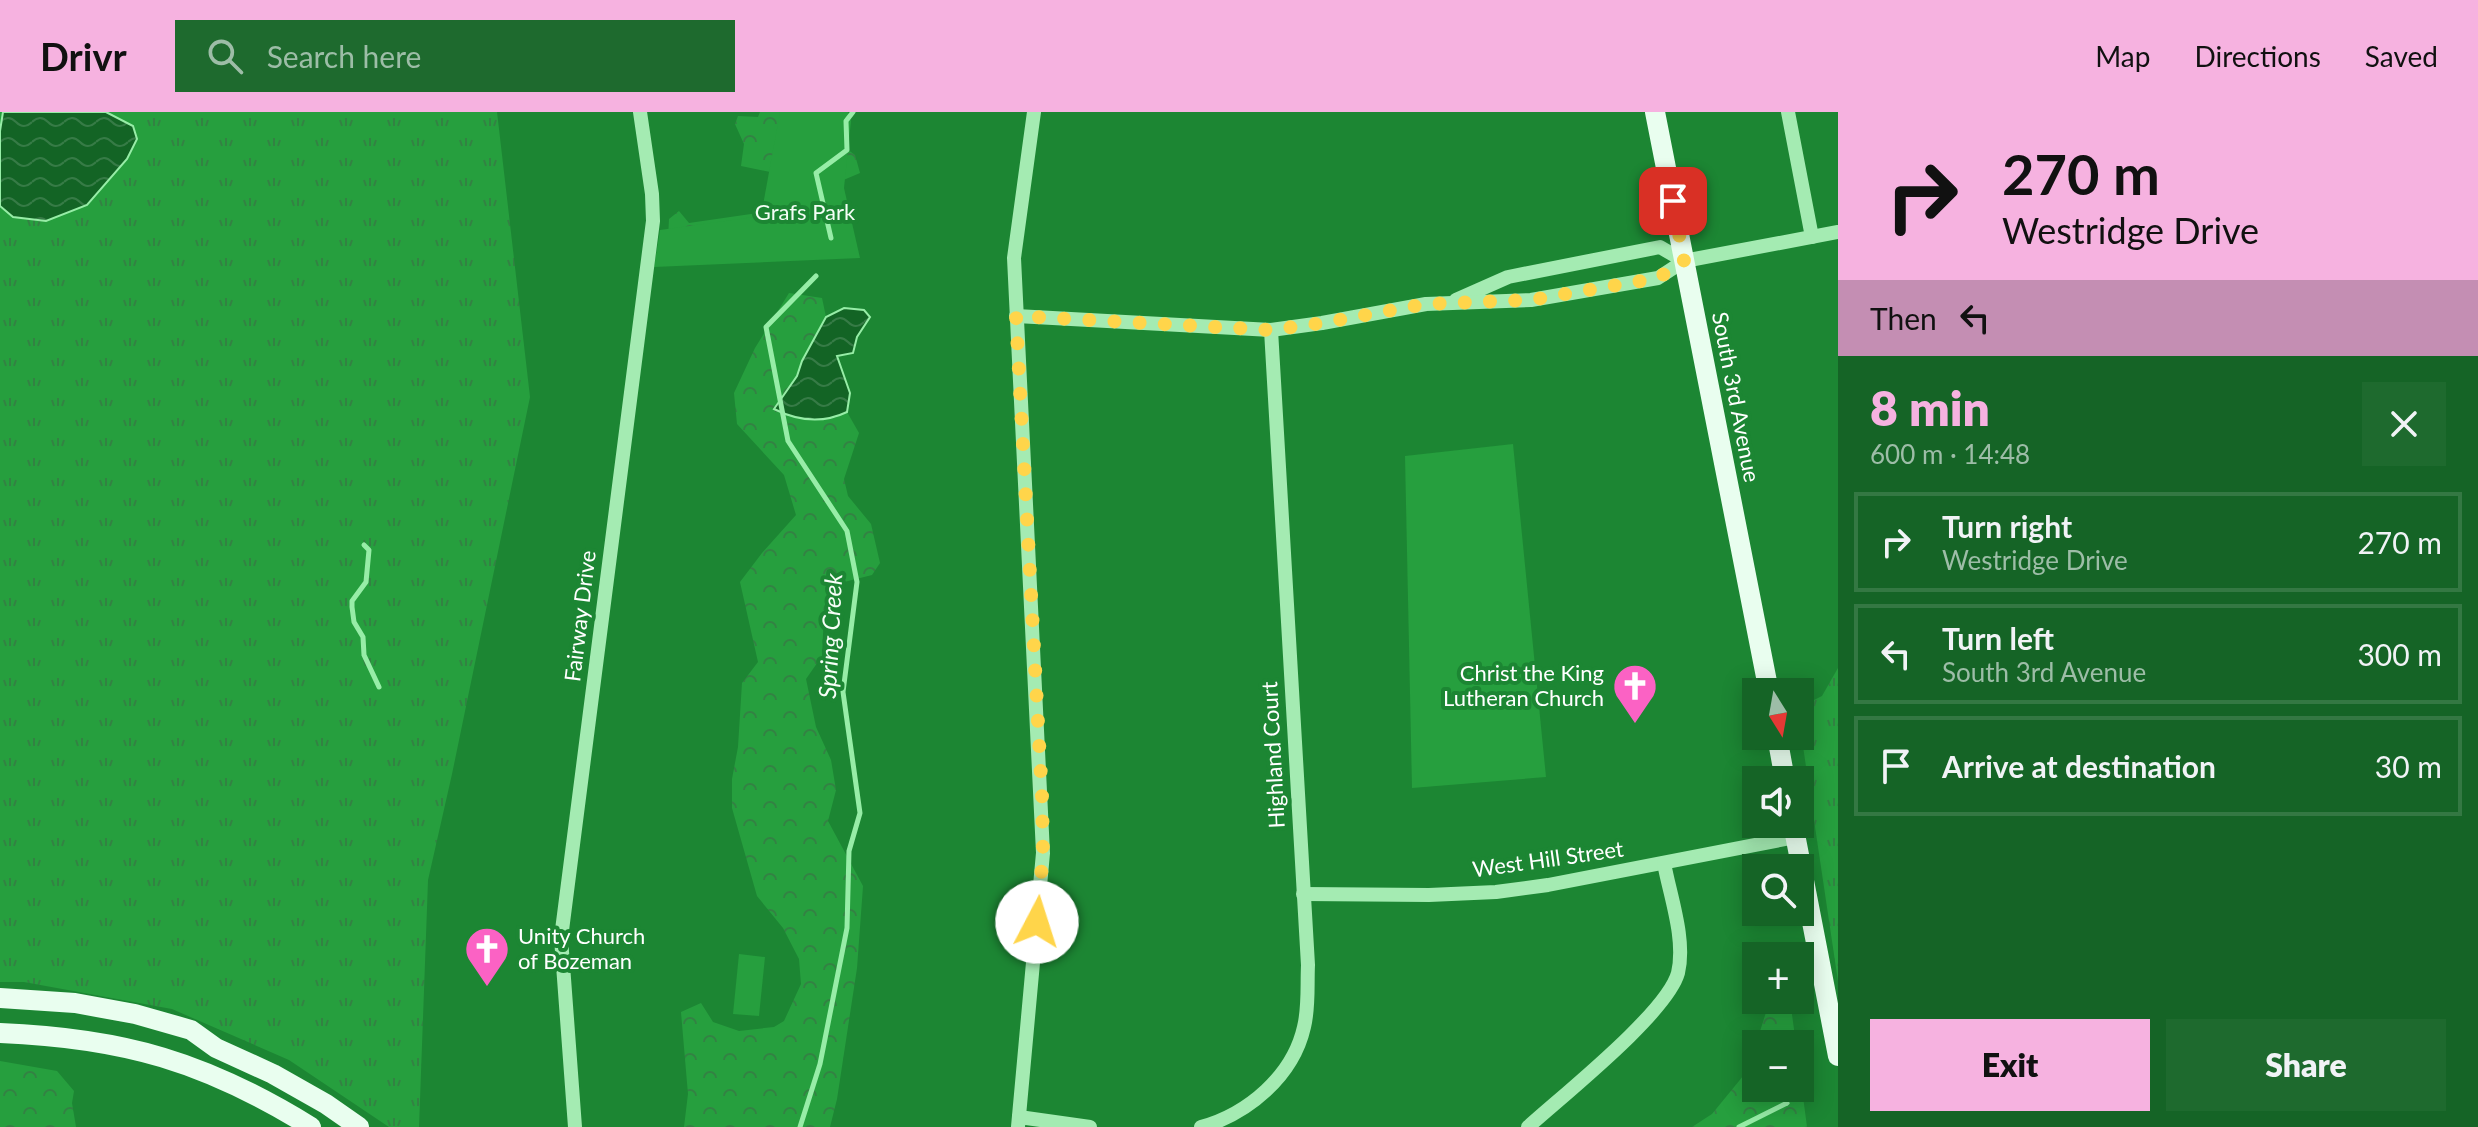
<!DOCTYPE html>
<meta charset="utf-8">
<style>
body{margin:0;font-family:Lato,sans-serif;background:#1e6a2e;color:#f1f3f6;height:100vh;display:flex;flex-direction:column;font-size:30px;white-space:nowrap}
*{box-sizing:border-box;margin:0}
p{font-size:26px;color:#9dbda7}
.icon{flex:none;width:44px;height:44px;fill:none;stroke:currentColor;stroke-width:2;stroke-linecap:round;stroke-linejoin:round}
.map{position:relative;flex:1;overflow:hidden}
.sheet{display:flex;flex-direction:column;background:#156426;width:640px}
.sheet>*{flex:none}
.hud{background:#f6b2e0;color:#111;overflow:hidden}
.needle{width:52px;rotate:169deg}
.tools{position:absolute;left:1742px;top:566px;display:grid;gap:16px}
.tools a{display:grid;place-items:center;width:72px;height:72px;border-radius:0px;background:#156426;box-shadow:0 4px 20px #0003;font-size:40px}
.pin{position:absolute;display:grid;place-items:center;width:68px;height:68px;color:#fff;margin:-34px;border-radius:16px;box-shadow:0 4px 12px #0006}
.me{position:absolute;width:88px;margin:-44px;rotate:5deg;stroke-linejoin:round;filter:drop-shadow(0 0 6px #0008)}
.turn{display:flex;align-items:center;gap:28px;height:168px;padding:0 32px;font-size:36px}
.turn .icon{width:104px;height:104px;stroke-width:2.5}
.turn b{display:block;font-size:56px;line-height:68px}
.then{display:flex;align-items:center;height:76px;padding:0 32px;background:#0003;gap:16px;font-size:30px}
.round{display:grid;place-items:center;flex:none;width:84px;height:84px;border-radius:0px;background:#1e6a2e}
.overview{display:flex;align-items:center;justify-content:space-between;height:136px;padding:0 32px}
h1{font-size:48px;font-weight:800;line-height:60px;color:#f6b2e0}
.button{display:flex;gap:16px;margin-top:auto;padding:16px 32px}
.button a{flex:1;height:92px;border-radius:0px;background:#f6b2e0;color:#111;font-size:32px;font-weight:800;line-height:92px;text-align:center}
.button a+a{background:#1e6a2e;color:#f1f3f6}
ul{padding:0;list-style:none}
li{display:flex;align-items:center;gap:24px;height:100px;margin:0 16px 12px;padding:0 16px;border:4px solid #347843;border-radius:0px}
li div{flex:1}
li b{display:block;font-size:30px}
li em{font-style:normal}
header{display:flex;align-items:center;gap:48px;box-sizing:border-box;height:112px;padding:0 40px;background:#f6b2e0;color:#111}
header strong{font-size:38px}
nav{display:flex;gap:44px;margin-inline-start:auto;font-size:28px}
.search{width:560px;height:72px;background:#1e6a2e;display:flex;align-items:center;gap:20px;box-sizing:border-box;padding:0 28px;border-radius:0px;color:#9dbda7;font-size:30px}
main{display:flex;flex:1;min-height:0}
.map>svg:first-child{display:block}
</style>
<header>
<strong>Drivr</strong>
<div class="search"><svg class="icon" aria-label="search" viewBox="0 0 24 24"><circle cx="10" cy="10" r="6"/><path d="M15 15l6 6"/></svg>Search here</div>
<nav><a>Map</a><a>Directions</a><a>Saved</a></nav>
</header>
<main>
<div class="map">
<svg width="1838" height="1015" viewBox="0 0 1838 1015">
<defs>
<pattern id="grass-tufts" width="24" height="20" patternUnits="userSpaceOnUse" patternTransform="scale(2)"><rect width="24" height="20" fill="#269f3e"/><path d="M3 7l-1-3M5 7V3M7 7l1-3M15 17l-1-3M17 17v-4M19 17l1-3" fill="none" stroke="#338243"/></pattern>
<pattern id="forest-crowns" width="20" height="18" patternUnits="userSpaceOnUse" patternTransform="scale(2)"><rect width="20" height="18" fill="#269f3e"/><path d="M2 6a3 3 0 1 1 6 0M12 15a3 3 0 1 1 6 0" fill="none" stroke="#338243"/></pattern>
<pattern id="water-waves" width="16" height="10" patternUnits="userSpaceOnUse" patternTransform="scale(2)"><rect width="16" height="10" fill="#136425"/><path d="M0 5q4-4 8 0t8 0" fill="none" stroke="#367b46"/></pattern>
</defs>
<rect width="100%" height="100%" fill="#1c8633"/>
<!-- grass -->
<g fill="url(#grass-tufts)">
<path d="M0 0H497L530 285 452 662 428 768 419 1015H389L289 948 172 897 24 870H0Z"/>
<path d="M1838 556V869L1800 614V595L1822 584Z"/>
</g>
<!-- forest -->
<g fill="url(#forest-crowns)">
<path d="M760 0H841L843 34 855 43 860 61 834 72 836 99 668 128 669 107 679 99 689 111 758 101 777 68 775 61 741 54 744 32 735 12 738 4 758 5Z"/>
<path d="M789 181 822 186 826 205 802 249 797 264 775 296 835 306 847 300 859 321 844 367 848 384 871 412 880 451 872 463 840 471 824 500 822 544 806 567 816 615 831 648 836 678 828 709 863 774 857 856 837 987 830 1015H684L688 982 681 900 701 891 713 910 739 919 774 915 784 909 801 872 799 847 783 816 757 784 732 696V667L738 635 742 571 758 550 740 470 762 441 796 403 784 363 737 312 734 281 755 236Z"/>
<path d="M1768 888H1790L1796 932H1756L1768 894Z"/>
<path d="M1756 933V976H1800V962L1807 1015H1692L1712 1002 1748 958Z"/>
<path d="M0 949 57 959 74 979 72 991 76 1015H0Z"/>
</g>
<!-- green -->
<g fill="#269f3e">
<path d="M780 0H848L851 9 844 76 860 146 654 155 660 118 761 104Z"/>
<path d="M1513 332 1546 665 1412 676 1405 344Z"/>
<path d="M739 842 765 845 759 904 733 902Z"/>
</g>
<!-- water -->
<g fill="url(#water-waves)" stroke="#97eda7" stroke-width="2">
<path d="M3 0H106L133 14 137 27 127 47 87 93 46 109 13 105 0 94V19Z"/>
<path d="M844 196 864 198 870 205 857 225 853 241 837 244 850 281 847 300C822 312 798 309 774 297L797 264 802 249 826 205Z"/>
</g>
<g fill="none" stroke-linecap="round" stroke-linejoin="round">
<!-- stream -->
<g stroke="#97eda7" stroke-width="5">
<path d="M831 126 816 61 847 38 846 9 853 0"/>
<path d="M364 433 369 438 366 470 352 489V495L354 510 363 525 364 543 379 575"/>
<path d="M800 1015 820 952 847 816 849 739 860 701 843 580 857 470 847 419 788 329 766 215 816 164"/>
<path d="M1739 1015 1787 991"/>
</g>
<!-- minor -->
<g stroke="#a4ebb2" stroke-width="14">
<path d="M1788 0 1812 125"/>
<path d="M1456 188 1508 165 1660 135 1684 149"/>
<path d="M1016 204 1271 218 1322 211 1426 192 1531 188 1658 166 1684 149 1838 120"/>
<path d="M1303 782 1429 783 1496 780 1548 773 1796 725"/>
<path d="M1019 1005 1090 1015"/>
<path d="M575 1015 561 826 653 109 652 82 640 0"/>
<path d="M1018 1015 1043 741 1014 146 1034 0"/>
<path d="M1201 1015C1248 1002 1293 964 1304 915 1309 895 1307 874 1308 853L1271 218"/>
<path d="M1528 1015C1562 984 1667 901 1678 861 1686 827 1670 784 1664 751"/>
</g>
<!-- major -->
<g stroke="#e9feef" stroke-width="20">
<path d="M1655 0 1769 580"/>
<path d="M1777 624 1785 668"/>
<path d="M1793 712 1838 944"/>
<path d="M0 886 75 891 135 902 191 918 216 936 273 962 326 992 359 1015"/>
<path d="M0 921C124 926 206 950 311 1015"/>
</g>
</g>
<g fill="none" stroke-linecap="round" stroke-linejoin="round">
<!-- route -->
<path stroke="#ffd54a" stroke-width="14" stroke-dasharray="0 25.2" d="M1037 810 1043 741 1042 684 1016 204 1271 218 1322 211 1426 192 1531 188 1658 166 1684 149 1673 89"/>
</g>
<!-- icons -->
<defs>
<g id="church-pin" transform="scale(2.3)"><path d="M0 17L-7.5 6A9.5 9.5 0 1 1 7.5 6Z" fill="#fb62c4" stroke="#1c8633"/><path d="M-1.2-6h2.4v3.5h3.3v2.4h-3.3V6h-2.4V-.1h-3.3v-2.4h3.3Z" fill="#fff"/></g>
</defs>
<g fill-rule="evenodd">
<use href="#church-pin" x="1635" y="574"/>
<use href="#church-pin" x="487" y="837"/>
</g>
<g text-anchor="middle" stroke-width="8" stroke-linejoin="round" paint-order="stroke">
<!-- park labels -->
<g font-size="22" fill="#f4fef6" stroke="#1c8633">
<text x="805" y="108">Grafs Park</text>
</g>
<!-- street labels -->
<g font-size="22" fill="#fff" stroke="#1c8633">
<text transform="translate(1736 285) rotate(79)" y="8">South 3rd Avenue</text>
<text transform="translate(580 504) rotate(-83)" y="8">Fairway Drive</text>
<text transform="translate(1273 643) rotate(-93)" y="8">Highland Court</text>
<text transform="translate(1548 747) rotate(-8)" y="8">West Hill Street</text>
</g>
<!-- poi labels -->
<g font-size="22" fill="#fff" stroke="#1c8633" text-anchor="end">
<text x="1604" y="569">Christ the King<tspan x="1604" dy="25">Lutheran Church</tspan></text>
<text x="518" y="832" text-anchor="start">Unity Church<tspan x="518" dy="25">of Bozeman</tspan></text>
</g>
<!-- water labels -->
<g font-size="24" font-style="italic" fill="#f7fef8" stroke="#1c8633">
<text transform="translate(831 524) rotate(-87)" y="8">Spring Creek</text>
</g>
</g>
</svg>
<div class="tools">
<a><svg class="needle" viewBox="-14 -14 28 28"><path d="M0-13l5 13h-10z" fill="#e53935"/><path d="M0 13l5-13h-10z" fill="#9dbda7"/></svg></a>
<a><svg class="icon" aria-label="sound" viewBox="0 0 24 24"><path d="M4 9h4l5-4v14l-5-4H4zM17 9q2 3 0 6"/></svg></a>
<a><svg class="icon" aria-label="search" viewBox="0 0 24 24"><circle cx="10" cy="10" r="6"/><path d="M15 15l6 6"/></svg></a>
<a>+</a>
<a>−</a>
</div>
<div class="pin" style="left:1673px;top:89px;background:#d93025"><svg class="icon" aria-label="arrive" viewBox="0 0 24 24"><path d="M6 21V4h12l-3 4 3 4H6"/></svg></div>
<svg class="me" style="left:1037px;top:810px" viewBox="-20 -20 40 40"><circle r="19" fill="#fff"/><path d="M0-13L10 11 0 6-10 11z" fill="#ffd54a"/></svg>
</div>
<section class="sheet">
<div class="hud">
<div class="turn"><svg class="icon" aria-label="right" viewBox="0 0 24 24"><path d="M7 20v-9h11M14 6l5 5-5 5"/></svg><div><b>270 m</b>Westridge Drive</div></div>
<div class="then">Then<svg class="icon" aria-label="left" viewBox="0 0 24 24"><path d="M17 20v-9H6M10 6l-5 5 5 5"/></svg></div>
</div>
<div class="overview"><div><h1>8 min</h1><p>600 m · 14:48</p></div><a class="round"><svg class="icon" aria-label="close" viewBox="0 0 24 24"><path d="M6 6l12 12M18 6L6 18"/></svg></a></div>
<ul>
<li><svg class="icon" aria-label="right" viewBox="0 0 24 24"><path d="M7 20v-9h11M14 6l5 5-5 5"/></svg><div><b>Turn right</b><p>Westridge Drive</p></div><em>270 m</em></li>
<li><svg class="icon" aria-label="left" viewBox="0 0 24 24"><path d="M17 20v-9H6M10 6l-5 5 5 5"/></svg><div><b>Turn left</b><p>South 3rd Avenue</p></div><em>300 m</em></li>
<li><svg class="icon" aria-label="arrive" viewBox="0 0 24 24"><path d="M6 21V4h12l-3 4 3 4H6"/></svg><div><b>Arrive at destination</b></div><em>30 m</em></li>
</ul>
<div class="button"><a>Exit</a><a>Share</a></div>
</section>
</main>
